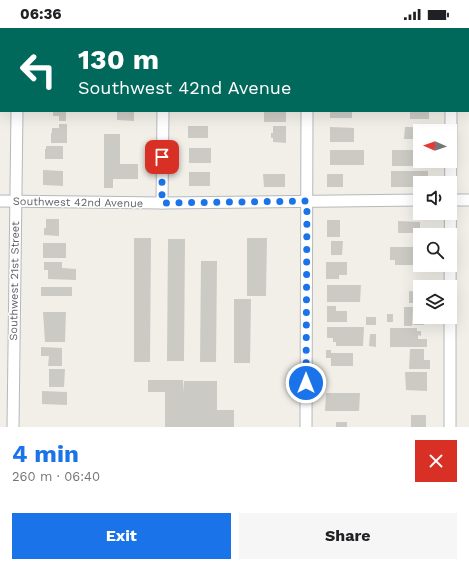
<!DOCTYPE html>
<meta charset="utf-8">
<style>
body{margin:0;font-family:"Work Sans",sans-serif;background:#f6f6f6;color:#202124;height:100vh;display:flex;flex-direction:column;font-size:15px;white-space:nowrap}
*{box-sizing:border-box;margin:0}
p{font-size:13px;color:#757577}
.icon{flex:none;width:22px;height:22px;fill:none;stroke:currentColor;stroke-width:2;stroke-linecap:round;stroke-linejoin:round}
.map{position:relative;height:399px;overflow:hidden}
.side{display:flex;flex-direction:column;background:#fff;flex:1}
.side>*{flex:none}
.banner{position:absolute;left:0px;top:0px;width:469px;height:84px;box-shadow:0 4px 16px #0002;background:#00695c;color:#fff;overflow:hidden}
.needle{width:26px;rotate:272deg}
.buttons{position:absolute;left:413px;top:96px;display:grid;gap:8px}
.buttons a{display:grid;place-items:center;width:44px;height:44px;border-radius:0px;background:#fff;box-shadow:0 4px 16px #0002;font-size:20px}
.pin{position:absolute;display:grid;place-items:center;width:34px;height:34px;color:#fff;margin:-17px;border-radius:8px;box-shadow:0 2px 6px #0006}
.me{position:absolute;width:44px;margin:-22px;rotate:0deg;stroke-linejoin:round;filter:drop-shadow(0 0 3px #0008)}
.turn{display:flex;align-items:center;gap:14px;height:84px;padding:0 12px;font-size:18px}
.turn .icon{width:52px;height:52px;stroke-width:2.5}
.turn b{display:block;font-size:28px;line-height:34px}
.round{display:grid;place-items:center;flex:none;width:42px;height:42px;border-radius:0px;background:#f6f6f6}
.summary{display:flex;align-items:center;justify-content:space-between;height:68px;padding:0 12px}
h1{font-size:24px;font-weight:700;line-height:30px;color:#1a73e8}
.action{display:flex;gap:8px;margin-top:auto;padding:8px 12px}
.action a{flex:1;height:46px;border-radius:0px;background:#1a73e8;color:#fff;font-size:16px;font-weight:700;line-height:46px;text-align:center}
.action a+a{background:#f6f6f6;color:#202124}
.status{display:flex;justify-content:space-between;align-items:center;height:28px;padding:0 20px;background:#fff;direction:ltr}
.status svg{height:11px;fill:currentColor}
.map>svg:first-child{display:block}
</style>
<div class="status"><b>06:36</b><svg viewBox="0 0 49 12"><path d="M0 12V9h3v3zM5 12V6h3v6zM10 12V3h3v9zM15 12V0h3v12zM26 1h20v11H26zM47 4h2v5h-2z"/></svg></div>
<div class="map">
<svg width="469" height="399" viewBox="0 0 469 399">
<rect width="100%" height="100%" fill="#f1efe8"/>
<!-- building -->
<g fill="#cccac5">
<path d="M53 83H66V93H59V88H53Z"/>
<path d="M117 83H132V84H134V93L117 92Z"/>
<rect x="264" y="83" width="22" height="11"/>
<rect x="330" y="83" width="22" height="7"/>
<rect x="410" y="83" width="19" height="8"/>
<path d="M59 96H67V115H51V105H52V100H59Z"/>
<rect x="188" y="98" width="20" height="12"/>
<path d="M273 98H286V115L273 114V110H271V105H273Z"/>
<path d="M330 99 354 100V114H330Z"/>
<path d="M405 99H424V103H420V111H404Z"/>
<path d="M104 106H120V136H138V151H113V160H104Z"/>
<path d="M46 118H63V131H45V121H46Z"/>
<rect x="189" y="120" width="22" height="15"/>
<rect x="330" y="122" width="34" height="15"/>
<path d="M392 122H420V133H428V138H392Z"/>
<path d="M43 142 63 143V158L43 157Z"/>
<path d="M391 143H428V155H420V159H391Z"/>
<rect x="189" y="144" width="21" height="14"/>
<path d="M263 146H285V159H264Z"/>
<rect x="327" y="146" width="16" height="13"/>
<path d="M46 191H59V208L44 207V200H46Z"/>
<rect x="327" y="192" width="13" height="17"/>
<path d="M398 193 420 194V205H398Z"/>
<path d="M134 210H151L150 334H134Z"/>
<path d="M247 210H267L266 268H247Z"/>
<path d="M168 211H185L184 333H167Z"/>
<path d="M331 213H343L342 227H331Z"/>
<rect x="43" y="215" width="23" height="15"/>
<path d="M390 219H415V232H413V237H395V232H390Z"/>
<path d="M201 233H217L216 334H200Z"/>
<path d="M44 234H62V240L76 241V252L48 251V242H44Z"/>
<path d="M326 234H347V247H339V251H326Z"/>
<path d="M327 257H361L360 274H327Z"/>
<rect x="41" y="259" width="31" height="9"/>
<path d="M409 263 420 264V275H409Z"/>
<path d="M234 271H251L250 335H234Z"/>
<path d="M327 278H336V283H347V294H327Z"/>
<path d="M404 279H413L412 298H404Z"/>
<path d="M413 279H420V289H424V297H413Z"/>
<path d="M43 284H66L65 314H45Z"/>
<rect x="387" y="286" width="6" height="8"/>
<rect x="366" y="289" width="10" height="8"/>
<path d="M327 299H364L363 318H336V314H333V310H327Z"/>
<path d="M390 300H417V303H421V308L418 307V311H427V319H390Z"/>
<path d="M370 306H376V319L369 318Z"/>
<path d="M41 319 62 320V338H48L49 328H41Z"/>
<path d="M410 321H424V332H430V341H409Z"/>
<path d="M326 322H331V325H353V338H331V330H326Z"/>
<path d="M49 341H65L64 359H49Z"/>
<path d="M405 344H427V363L406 362Z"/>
<path d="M148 352H183V364L184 353H217V382H234V399H165V364H148Z"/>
<path d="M42 363 67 364V377L42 376Z"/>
<path d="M326 365H360L359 383H325Z"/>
<rect x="411" y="387" width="15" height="12"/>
<rect x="336" y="394" width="11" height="5"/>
</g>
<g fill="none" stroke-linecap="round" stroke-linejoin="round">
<!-- street casing -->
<g stroke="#b5b8bc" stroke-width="13">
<g id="street">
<path d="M18 1V0"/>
<path d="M163 1V0"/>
<path d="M308 1V0"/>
<path d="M453 1V0"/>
<path d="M450 172H469"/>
<path d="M0 173 162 175 420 172"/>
<path d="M162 175 163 83"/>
<path d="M450 267 451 83"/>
<path d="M13 399 17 83"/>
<path d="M306 399 307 83"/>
<path d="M450 399V289"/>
</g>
</g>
<!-- street -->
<use href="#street" stroke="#fff" stroke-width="11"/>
</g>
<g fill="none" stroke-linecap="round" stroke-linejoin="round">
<!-- route -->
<path stroke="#1a73e8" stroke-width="7" stroke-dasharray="0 12.6" d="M162 129V175L307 173 306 355"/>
</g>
<g text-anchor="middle" stroke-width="3" stroke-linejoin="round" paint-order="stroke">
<!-- street labels -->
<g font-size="11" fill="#5f6368" stroke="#fff">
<text transform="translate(78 174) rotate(1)" y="4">Southwest 42nd Avenue</text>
<text transform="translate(14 253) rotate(-89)" y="4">Southwest 21st Street</text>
</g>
</g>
</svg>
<div class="buttons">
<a><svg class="needle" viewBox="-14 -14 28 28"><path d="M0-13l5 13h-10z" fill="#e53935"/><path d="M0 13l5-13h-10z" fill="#757577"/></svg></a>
<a><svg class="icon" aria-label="sound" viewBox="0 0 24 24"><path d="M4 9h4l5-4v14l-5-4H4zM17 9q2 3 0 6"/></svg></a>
<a><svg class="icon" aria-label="search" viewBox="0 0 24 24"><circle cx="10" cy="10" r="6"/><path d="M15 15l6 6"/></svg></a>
<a><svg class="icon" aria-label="layers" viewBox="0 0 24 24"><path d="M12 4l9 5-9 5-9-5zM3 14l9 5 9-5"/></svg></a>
</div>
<div class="pin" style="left:162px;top:129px;background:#d93025"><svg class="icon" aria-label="arrive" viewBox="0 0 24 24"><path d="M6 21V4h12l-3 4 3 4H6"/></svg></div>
<svg class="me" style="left:306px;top:355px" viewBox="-20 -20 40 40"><circle r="17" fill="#1a73e8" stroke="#fff" stroke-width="3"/><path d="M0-11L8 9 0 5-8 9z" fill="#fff"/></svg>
<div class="banner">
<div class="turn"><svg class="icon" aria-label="left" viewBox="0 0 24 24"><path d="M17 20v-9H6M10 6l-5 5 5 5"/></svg><div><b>130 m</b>Southwest 42nd Avenue</div></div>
</div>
</div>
<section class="side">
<div class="summary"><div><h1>4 min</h1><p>260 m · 06:40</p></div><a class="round" style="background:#d93025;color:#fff"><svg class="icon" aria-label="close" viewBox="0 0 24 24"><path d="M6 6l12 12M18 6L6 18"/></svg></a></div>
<div class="action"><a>Exit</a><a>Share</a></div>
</section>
